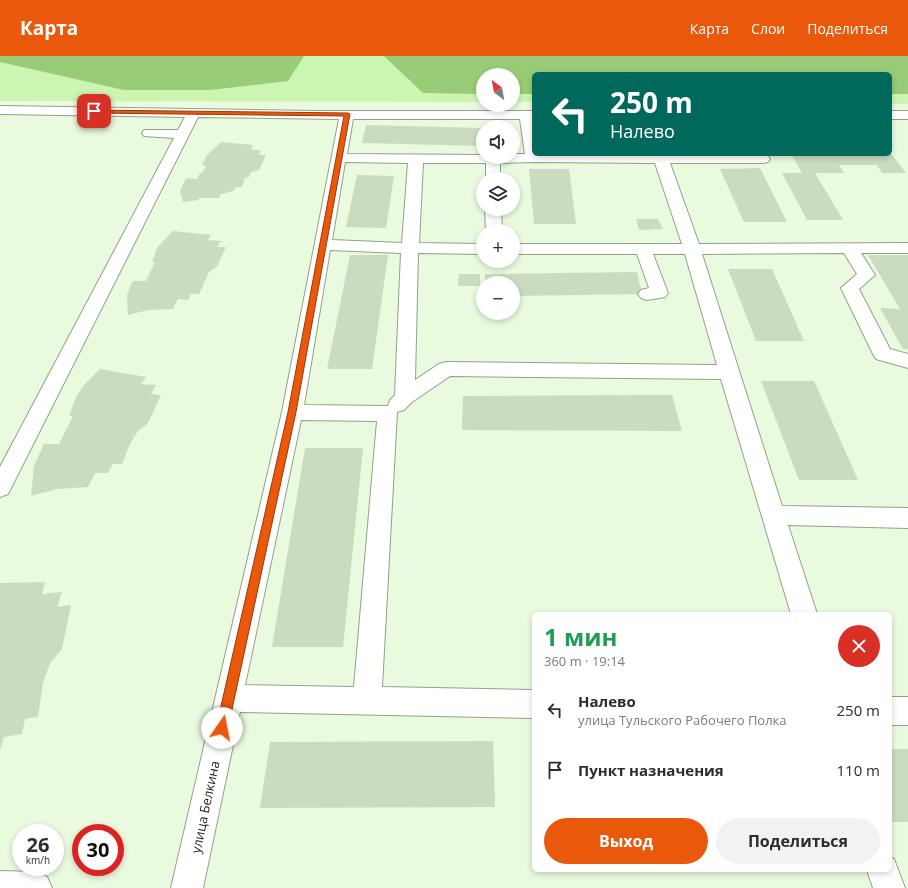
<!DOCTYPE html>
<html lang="ru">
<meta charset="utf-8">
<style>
body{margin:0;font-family:"Open Sans",sans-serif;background:#f2f2f3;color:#2b2b33;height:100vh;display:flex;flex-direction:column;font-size:15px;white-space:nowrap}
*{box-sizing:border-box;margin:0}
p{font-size:13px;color:#7c7c81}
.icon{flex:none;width:22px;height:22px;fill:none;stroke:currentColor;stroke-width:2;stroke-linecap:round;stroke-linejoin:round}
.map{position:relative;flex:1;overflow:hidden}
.details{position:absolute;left:532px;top:556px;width:360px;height:260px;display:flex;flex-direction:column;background:#fff;border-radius:6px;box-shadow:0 2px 6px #0003}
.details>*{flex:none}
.guide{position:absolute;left:532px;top:16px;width:360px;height:84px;border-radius:6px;box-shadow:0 2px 6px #0003;background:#00695c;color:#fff;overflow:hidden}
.needle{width:26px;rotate:328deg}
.fabs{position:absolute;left:476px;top:12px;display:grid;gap:8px}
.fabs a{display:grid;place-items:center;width:44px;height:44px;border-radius:50%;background:#fff;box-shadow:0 2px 6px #0003;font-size:20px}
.speed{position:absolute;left:12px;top:768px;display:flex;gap:8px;font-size:20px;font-weight:700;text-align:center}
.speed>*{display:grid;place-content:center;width:52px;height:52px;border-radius:50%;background:#fff;box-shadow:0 2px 6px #0003;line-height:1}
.speed small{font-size:10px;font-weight:400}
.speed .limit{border:6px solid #d22;background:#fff;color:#111}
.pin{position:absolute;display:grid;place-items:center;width:34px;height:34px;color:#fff;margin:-17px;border-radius:8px;box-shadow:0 2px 6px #0006}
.me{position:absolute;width:44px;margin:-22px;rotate:12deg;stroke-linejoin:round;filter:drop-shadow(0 0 3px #0008)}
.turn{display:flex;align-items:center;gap:14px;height:84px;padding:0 12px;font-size:18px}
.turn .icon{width:52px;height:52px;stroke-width:2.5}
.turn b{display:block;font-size:28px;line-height:34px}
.round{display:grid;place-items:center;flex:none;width:42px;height:42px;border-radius:21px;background:#f2f2f3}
.summary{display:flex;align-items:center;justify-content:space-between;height:68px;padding:0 12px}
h1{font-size:24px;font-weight:700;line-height:30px;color:#1e9e55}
.primary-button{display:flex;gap:8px;margin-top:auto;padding:8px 12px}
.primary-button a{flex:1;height:46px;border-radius:24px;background:#ea580c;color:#fff;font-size:16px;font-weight:700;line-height:46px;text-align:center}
.primary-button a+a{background:#f2f2f3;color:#2b2b33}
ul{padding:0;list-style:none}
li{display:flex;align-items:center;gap:12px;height:60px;padding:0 12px}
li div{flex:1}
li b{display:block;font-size:15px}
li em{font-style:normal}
header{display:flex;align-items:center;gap:24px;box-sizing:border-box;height:56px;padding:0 20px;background:#ea580c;color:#fff}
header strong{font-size:19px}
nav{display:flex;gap:22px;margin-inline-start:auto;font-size:14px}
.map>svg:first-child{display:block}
</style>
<header>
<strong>Карта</strong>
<nav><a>Карта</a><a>Слои</a><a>Поделиться</a></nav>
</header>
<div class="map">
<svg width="908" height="832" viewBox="0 0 908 832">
<rect width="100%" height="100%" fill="#e9fade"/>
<!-- green -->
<path fill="#ccf5b2" d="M0 0H908V48H890V18H534V46H513V19H483V46L0 45Z"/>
<!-- forest -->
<g fill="#99cc76">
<path d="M0 0H304L288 25 210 34H124L0 6Z"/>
<path d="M384 0H908V38H890V18H534V38H513V19H483V38L423 37Z"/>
</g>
<!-- building -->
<g fill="#cadbc0">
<path d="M366 69 483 72V90L362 87Z"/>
<path d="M221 86 253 89 251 94H261L259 99H266L259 114 251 116 249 121 245 122 242 131H236L233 135 221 138 219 142H200L198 144 183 146 180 135 184 126 187 122 197 123 200 117H202L206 110 202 109 207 99Z"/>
<path d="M890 96 906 117H882L877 109H839L844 117H815L843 164H807L782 117H802L791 98H890Z"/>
<path d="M760 112 787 166H744L720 113Z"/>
<path d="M529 113H569L576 168H534Z"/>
<path d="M357 119 394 120 386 172 346 171Z"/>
<path d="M636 163H658L663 173 639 174Z"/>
<path d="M173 175 211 179 208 184 221 185 217 191H226L217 210 209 216 199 238H191L188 244 178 243 173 253 148 254 128 259 127 239 130 231 133 225H146L155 206H152L157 192Z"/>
<path d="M350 199H388L372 313H327Z"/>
<path d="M868 199H908V293H903L880 252 900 253Z"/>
<path d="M728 213H772L804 285H756Z"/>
<path d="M637 216 642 238 513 240V227H485V218Z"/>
<path d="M459 218H480V230H458Z"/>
<path d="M100 313 146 321 141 328 156 329 151 338 161 339 148 367 138 375 130 388 122 408H113L108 417H95L88 431 57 433 31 440 34 410 44 388H59L73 360H69L77 339 85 328Z"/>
<path d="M761 325H814L858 424H799Z"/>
<path d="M642 339H672L682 375 462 374 463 340Z"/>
<path d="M305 392H363L343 591H272Z"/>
<path d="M45 526 42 538 62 536 57 551 71 549 62 593 50 607 43 627 38 661 25 663 22 678 4 681 0 694V527Z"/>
<path d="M493 685 495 751 260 752 270 686Z"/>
<rect x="890" y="693" width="18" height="73"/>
</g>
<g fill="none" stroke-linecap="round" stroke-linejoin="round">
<!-- minor casing -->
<g stroke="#92a288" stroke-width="2">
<g id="minor">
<path d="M0 50 316 55H534V98L768 100 770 103 768 106 763 107H670L699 188 908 187V197H861L875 219 859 233 890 293 908 298V312L876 303 873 298 841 232 857 218 844 197 702 198 782 450 908 452V472L788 469 817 558H791L721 323 450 320 412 346 404 354 397 356 382 631 534 634V662L240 656 203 832H171L282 356 339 63 198 61 8 438 0 441V411L174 82 144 80 142 77 144 74H178L185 61 0 58ZM353 63H520L525 98H513V101H483V99L347 98ZM345 106 408 107 402 187 332 184ZM533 106 655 107 682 188H513V198H637L649 232 641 234 638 238 641 242 647 244 665 241 668 237 653 198H685L717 309 446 306 439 308 415 324 418 197 483 198V188L419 187 423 107H486V123H500V107ZM330 194 401 197 395 339 390 344 388 350 304 349ZM301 364 377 365 354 631 245 629Z"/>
<rect x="890" y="55" width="18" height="8"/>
<path d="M485 153H501L502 175H486Z"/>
<rect x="890" y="641" width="18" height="28"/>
<path d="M890 801 894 803 905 832H873L867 814H890Z"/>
<path d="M0 815 36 816 47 821 52 832H0Z"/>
</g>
</g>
<!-- minor -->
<use href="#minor" fill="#fff" fill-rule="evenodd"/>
</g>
<!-- route -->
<path fill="#ea580c" stroke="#983908" d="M92 54 348 57 350 58 296 356 228 672 226 676 222 678 218 676 216 672 288 356 344 60 94 57Z"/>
<g text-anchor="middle" stroke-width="4" stroke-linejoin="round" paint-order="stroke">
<!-- street labels -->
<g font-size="13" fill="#1a2016" stroke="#fff">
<text transform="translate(205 751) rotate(-78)" y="5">улица Белкина</text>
</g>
</g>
</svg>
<div class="fabs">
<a><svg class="needle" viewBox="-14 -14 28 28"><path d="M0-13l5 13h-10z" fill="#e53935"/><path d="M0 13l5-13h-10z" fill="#7c7c81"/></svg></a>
<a><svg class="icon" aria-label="sound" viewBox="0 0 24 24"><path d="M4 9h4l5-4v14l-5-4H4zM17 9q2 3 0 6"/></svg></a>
<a><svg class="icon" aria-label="layers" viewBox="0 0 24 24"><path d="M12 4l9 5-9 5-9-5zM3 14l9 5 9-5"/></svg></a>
<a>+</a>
<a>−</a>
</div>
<div class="speed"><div>26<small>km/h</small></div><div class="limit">30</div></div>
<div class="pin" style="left:94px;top:55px;background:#d93025"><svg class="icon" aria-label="arrive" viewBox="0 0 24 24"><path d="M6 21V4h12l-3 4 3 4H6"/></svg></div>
<svg class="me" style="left:222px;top:672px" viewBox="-20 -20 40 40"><circle r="19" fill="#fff"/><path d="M0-13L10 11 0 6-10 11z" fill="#ea580c"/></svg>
<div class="guide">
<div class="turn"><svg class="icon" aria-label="left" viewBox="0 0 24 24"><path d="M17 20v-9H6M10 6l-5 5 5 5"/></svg><div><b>250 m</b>Налево</div></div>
</div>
<section class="details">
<div class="summary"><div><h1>1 мин</h1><p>360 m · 19:14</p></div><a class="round" style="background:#d93025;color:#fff"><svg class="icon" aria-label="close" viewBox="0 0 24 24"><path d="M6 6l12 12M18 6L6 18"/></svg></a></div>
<ul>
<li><svg class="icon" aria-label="left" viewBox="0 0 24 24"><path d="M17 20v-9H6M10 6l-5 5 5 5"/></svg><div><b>Налево</b><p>улица Тульского Рабочего Полка</p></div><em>250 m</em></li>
<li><svg class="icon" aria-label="arrive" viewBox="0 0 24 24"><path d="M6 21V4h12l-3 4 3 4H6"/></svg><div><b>Пункт назначения</b></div><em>110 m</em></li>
</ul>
<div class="primary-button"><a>Выход</a><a>Поделиться</a></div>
</section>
</div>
